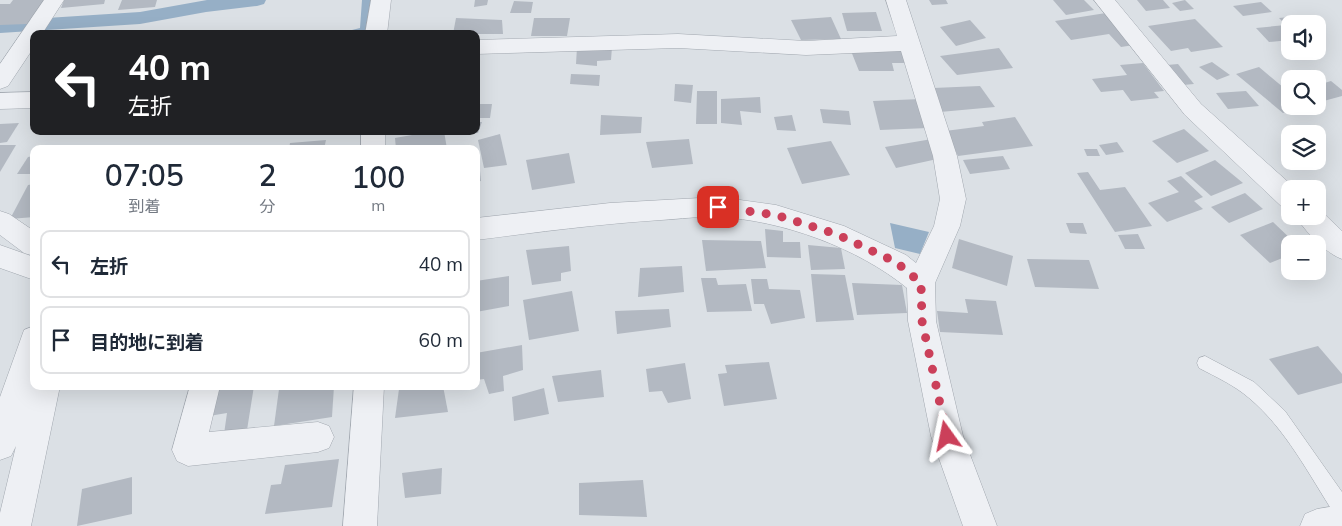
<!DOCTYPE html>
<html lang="ja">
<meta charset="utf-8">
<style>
body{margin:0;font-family:Mulish,"Noto Sans JP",sans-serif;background:#f2f2f3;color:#1f2937;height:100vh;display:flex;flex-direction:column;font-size:19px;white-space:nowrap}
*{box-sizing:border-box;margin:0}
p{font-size:16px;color:#747a83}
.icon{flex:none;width:28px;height:28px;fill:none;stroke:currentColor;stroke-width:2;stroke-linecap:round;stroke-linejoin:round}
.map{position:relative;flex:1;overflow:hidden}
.sheet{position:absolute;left:30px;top:145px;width:450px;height:245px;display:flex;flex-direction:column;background:#fff;border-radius:10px;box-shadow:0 5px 20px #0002}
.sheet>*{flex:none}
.banner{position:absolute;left:30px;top:30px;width:450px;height:105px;border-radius:10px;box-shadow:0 5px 20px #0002;background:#202124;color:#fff;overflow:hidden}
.buttons{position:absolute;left:1281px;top:15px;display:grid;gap:10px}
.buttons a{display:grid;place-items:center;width:45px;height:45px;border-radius:10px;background:#fff;box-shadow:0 5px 20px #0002;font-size:25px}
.pin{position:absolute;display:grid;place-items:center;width:42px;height:42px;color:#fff;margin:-21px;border-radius:10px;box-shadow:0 2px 8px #0006}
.me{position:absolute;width:55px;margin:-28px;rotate:348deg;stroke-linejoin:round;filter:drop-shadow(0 0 4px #0008)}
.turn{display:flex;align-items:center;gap:18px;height:105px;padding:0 15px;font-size:22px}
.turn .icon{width:65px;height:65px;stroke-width:2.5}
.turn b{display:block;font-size:35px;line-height:42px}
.eta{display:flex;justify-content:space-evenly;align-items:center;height:85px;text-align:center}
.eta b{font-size:30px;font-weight:600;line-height:35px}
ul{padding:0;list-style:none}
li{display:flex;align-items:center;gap:15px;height:68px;margin:0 10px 8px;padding:0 5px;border:2px solid #e0e1e3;border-radius:10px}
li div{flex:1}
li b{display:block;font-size:19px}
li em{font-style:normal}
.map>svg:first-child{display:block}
</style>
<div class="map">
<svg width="1342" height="526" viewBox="0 0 1342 526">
<rect width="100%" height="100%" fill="#dbe0e5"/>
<!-- water -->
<path fill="#96afc6" d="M890 223 929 232 920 254 895 248Z"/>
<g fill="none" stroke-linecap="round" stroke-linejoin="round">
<!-- canal -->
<g fill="#96afc6" fill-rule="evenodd">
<path d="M207 0H266L264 4 257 6 206 12 140 24 0 33V21L140 12Z"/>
<path d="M362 0H380L378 34H349L352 30 360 28Z"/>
</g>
</g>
<!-- building -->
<g fill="#b3b9c2">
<path d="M13 0H45L27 24 0 25V4H10Z"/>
<path d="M64 0H105L104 4 61 8Z"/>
<path d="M122 0H157L155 7 118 10Z"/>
<path d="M475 0H488L487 5 474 7Z"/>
<path d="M929 0H946L948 4 932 5Z"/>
<path d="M1053 0H1084L1094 10 1066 15Z"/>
<path d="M1137 0H1163L1170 8 1146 11Z"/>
<path d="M1185 0 1194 9 1180 11 1172 3Z"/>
<path d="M514 1 533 2 531 13H510Z"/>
<path d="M1261 2 1272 12 1243 16 1233 6Z"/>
<path d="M876 12 882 31H847L842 13Z"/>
<path d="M1106 13 1134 45 1121 47 1109 34 1071 40 1055 21Z"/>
<path d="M1300 16 1308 24H1290V40L1269 42 1256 28 1286 25 1279 18Z"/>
<path d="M831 17 841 39 801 40 791 20Z"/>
<path d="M456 18 502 20 503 34H453Z"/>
<path d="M534 18H570L567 36H531Z"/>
<path d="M1195 19 1223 47 1191 52 1188 48 1171 51 1148 26Z"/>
<path d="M970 20 986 38 956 46 940 27Z"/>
<path d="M577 47H612L611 60 597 61V66L576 64Z"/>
<path d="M903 48 908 63H892L894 71H859L851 51Z"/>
<path d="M999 48 1013 68 957 75 940 56Z"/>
<path d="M1212 62 1230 75 1217 80 1199 67Z"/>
<path d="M1143 63 1164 91 1154 92 1159 98 1131 101 1123 90 1101 92 1092 79 1127 75 1120 65Z"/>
<path d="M1178 64 1194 84 1183 85 1167 65Z"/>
<path d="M1259 67 1290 93V106L1303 107 1283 113 1236 74Z"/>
<path d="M571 74 600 75 599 86 570 84Z"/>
<path d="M1331 81 1342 90V96L1320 102 1318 100V85Z"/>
<path d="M675 84 693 85 691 103 674 101Z"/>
<path d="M980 86 995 107 940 112 933 88Z"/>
<path d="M697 91H717V124H696Z"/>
<path d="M1246 91 1259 106 1228 109 1216 93Z"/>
<path d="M760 97 761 113 740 111 742 125 721 123V99Z"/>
<path d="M921 99 928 128 880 130 873 101Z"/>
<path d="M476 104H492L490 118H476Z"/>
<path d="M820 109 849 111 851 125 823 123Z"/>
<path d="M601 115 642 117 641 133 600 135Z"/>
<path d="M792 115 796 131 777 130 774 117Z"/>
<path d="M1015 117 1033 146 958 156 945 131 984 126 982 122Z"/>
<path d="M476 122H482L478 133 463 134 464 131H476Z"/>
<path d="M19 123 7 142 0 143V124Z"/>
<path d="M1184 129 1209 151 1177 163 1152 141Z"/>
<path d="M435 131H444L447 149H396L395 138Z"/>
<path d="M500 134 507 165 484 168 478 140Z"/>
<path d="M689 139 693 164 652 168 646 142Z"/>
<path d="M932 139 942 158 896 168 885 147Z"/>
<path d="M326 140 324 149H289L290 143Z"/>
<path d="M831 141 850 175 802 184 787 148Z"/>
<path d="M1117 142 1124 152 1106 155 1099 145Z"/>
<path d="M0 145H16L0 172Z"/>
<path d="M1084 149H1097L1100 156H1087Z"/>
<path d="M569 153 575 183 532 190 526 160Z"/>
<path d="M34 156V174H17L28 157Z"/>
<path d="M1003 156 1010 169 970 174 963 160Z"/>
<path d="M1215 160 1243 183 1211 196 1185 173Z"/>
<path d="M479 161 481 181 476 182V162Z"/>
<path d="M1088 172 1100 190 1125 187 1152 226 1115 232 1077 173Z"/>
<path d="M1181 176 1203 197 1194 201 1203 209 1167 222 1148 203 1179 192 1167 181Z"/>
<path d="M34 184V217L10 219 28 185Z"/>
<path d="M1245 193 1263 209 1229 223 1211 207Z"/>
<path d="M1273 222 1296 244H1290V255L1270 263 1240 235Z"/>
<path d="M1066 223H1083L1087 234 1070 233Z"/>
<path d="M765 229 783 231V242H800L801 258 767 257Z"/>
<path d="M1138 234 1145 249H1125L1118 235Z"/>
<path d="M959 239 1013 256 1007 286 952 268Z"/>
<path d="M702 240 761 241 766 268 706 271Z"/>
<path d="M808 245 841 248 845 269 811 270Z"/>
<path d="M569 246 571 271 561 273V281L532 285 526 250Z"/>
<path d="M1027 259 1089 260 1099 289 1035 287Z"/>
<path d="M682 266 684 292 638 297 640 268Z"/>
<path d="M811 274 845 275 854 320 816 322Z"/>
<path d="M509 276V306L476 312V281Z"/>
<path d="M701 278H716L718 285 746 284 752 311 707 312Z"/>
<path d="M751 279H767L769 289 800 290 805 318 771 324 764 304H754Z"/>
<path d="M852 283 902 285 907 313 857 315Z"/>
<path d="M572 291 579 331 529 340 523 300Z"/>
<path d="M965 299 996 301 1003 335 940 332 937 311 968 313Z"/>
<path d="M669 309 671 327 617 334 615 311Z"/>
<path d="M522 345 523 370 503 376 504 391 489 394 484 379 476 380V353Z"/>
<path d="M1318 346 1342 374V383L1298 395 1269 359Z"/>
<path d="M769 362 777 399 724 406 718 374 727 373 725 365Z"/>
<path d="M685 363 691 399 668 403 662 391 649 392 646 369Z"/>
<path d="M601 370 604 397 558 402 552 376Z"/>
<path d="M235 386H254L247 430 224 434 227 413 209 416 214 390Z"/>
<path d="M296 386H334L332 417 274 426 279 389Z"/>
<path d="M415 386H443L448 412 395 418 399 389Z"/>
<path d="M544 388 549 414 514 421 512 397Z"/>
<path d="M339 459 332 507 265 514 271 485 281 484 285 465Z"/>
<path d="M442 468 441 494 405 498 402 473Z"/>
<path d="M132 477V514L77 526 82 489Z"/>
<path d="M643 480 647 517 579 515V483Z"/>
</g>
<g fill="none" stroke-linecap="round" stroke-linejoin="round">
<!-- service casing -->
<g stroke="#a1a7af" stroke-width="1">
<path id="service" d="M1205 356 1254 382 1285 411 1342 492V517L1335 515C1309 475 1286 429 1249 398 1234 385 1216 377 1199 368L1197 363 1199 358Z"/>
</g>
<!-- minor casing -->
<g stroke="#a1a7af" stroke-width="1">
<g id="minor">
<path d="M44 0H64L42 34H34V47L8 86 0 89V64Z"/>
<path d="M371 0H391L387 34H365Z"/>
<path d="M886 0H906L957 156 966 199 960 226 935 283 936 321 963 436 997 526H963L931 436 908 321 907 288C858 248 782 220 718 217 699 216 680 219 661 220 599 224 538 232 476 240V218L610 203 718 197 776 205 844 226 906 255 916 263 934 226 940 199 933 156 901 51 806 55 678 48 476 54V40L678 34 806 41 897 36Z"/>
<path d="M1094 0H1115L1201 104 1296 189H1290V209L1281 206 1185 115Z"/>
<path d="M34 92V108L0 109V93Z"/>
<rect x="361" y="131" width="24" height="18"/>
<path d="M1318 208 1342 231V259C1327 254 1304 231 1296 216H1318Z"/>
<path d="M0 211 9 214 34 231V256L24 253 0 235Z"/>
<path d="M0 245 34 257V280L0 268Z"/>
<path d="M34 326V386H60L31 526H0V513L16 446 11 456 0 460V397L24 330Z"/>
<path d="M190 386H220L209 432 318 422 329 426 334 437 329 448 318 452 188 466 177 461 172 450Z"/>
<path d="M354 386H384L377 526H343Z"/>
<path d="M1342 505V526H1300L1305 514 1317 509Z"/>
</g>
</g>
<!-- service -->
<use href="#service" fill="#eef0f4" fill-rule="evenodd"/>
<!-- minor -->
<use href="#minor" fill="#eef0f4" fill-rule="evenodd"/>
</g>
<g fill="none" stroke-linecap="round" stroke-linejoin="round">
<!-- route -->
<path stroke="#cb405a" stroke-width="9" stroke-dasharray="0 16.2" d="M718 207 776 215 836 234 896 262 921 283 922 321 947 436"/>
</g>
</svg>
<div class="buttons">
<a><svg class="icon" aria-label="sound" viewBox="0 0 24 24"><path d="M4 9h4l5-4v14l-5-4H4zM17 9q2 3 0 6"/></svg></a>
<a><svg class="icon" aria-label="search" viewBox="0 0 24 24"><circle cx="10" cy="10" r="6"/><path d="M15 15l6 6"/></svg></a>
<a><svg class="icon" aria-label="layers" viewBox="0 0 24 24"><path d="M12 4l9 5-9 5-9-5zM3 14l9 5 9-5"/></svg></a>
<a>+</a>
<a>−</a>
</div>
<div class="pin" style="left:718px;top:207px;background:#d93025"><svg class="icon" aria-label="arrive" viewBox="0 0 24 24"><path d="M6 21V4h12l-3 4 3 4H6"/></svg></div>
<svg class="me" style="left:947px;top:436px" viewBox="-20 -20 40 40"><path d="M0-17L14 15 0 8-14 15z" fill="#cb405a" stroke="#fff" stroke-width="4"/></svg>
<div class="banner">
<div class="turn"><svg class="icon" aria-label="left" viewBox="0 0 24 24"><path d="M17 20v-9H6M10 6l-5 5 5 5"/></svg><div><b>40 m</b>左折</div></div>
</div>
<section class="sheet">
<div class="eta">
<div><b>07:05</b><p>到着</p></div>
<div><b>2</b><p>分</p></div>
<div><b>100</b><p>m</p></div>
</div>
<ul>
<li><svg class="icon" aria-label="left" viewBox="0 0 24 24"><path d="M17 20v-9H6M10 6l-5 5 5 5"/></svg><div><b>左折</b></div><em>40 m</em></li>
<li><svg class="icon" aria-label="arrive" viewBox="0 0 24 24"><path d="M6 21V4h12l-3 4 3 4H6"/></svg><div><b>目的地に到着</b></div><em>60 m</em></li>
</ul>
</section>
</div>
